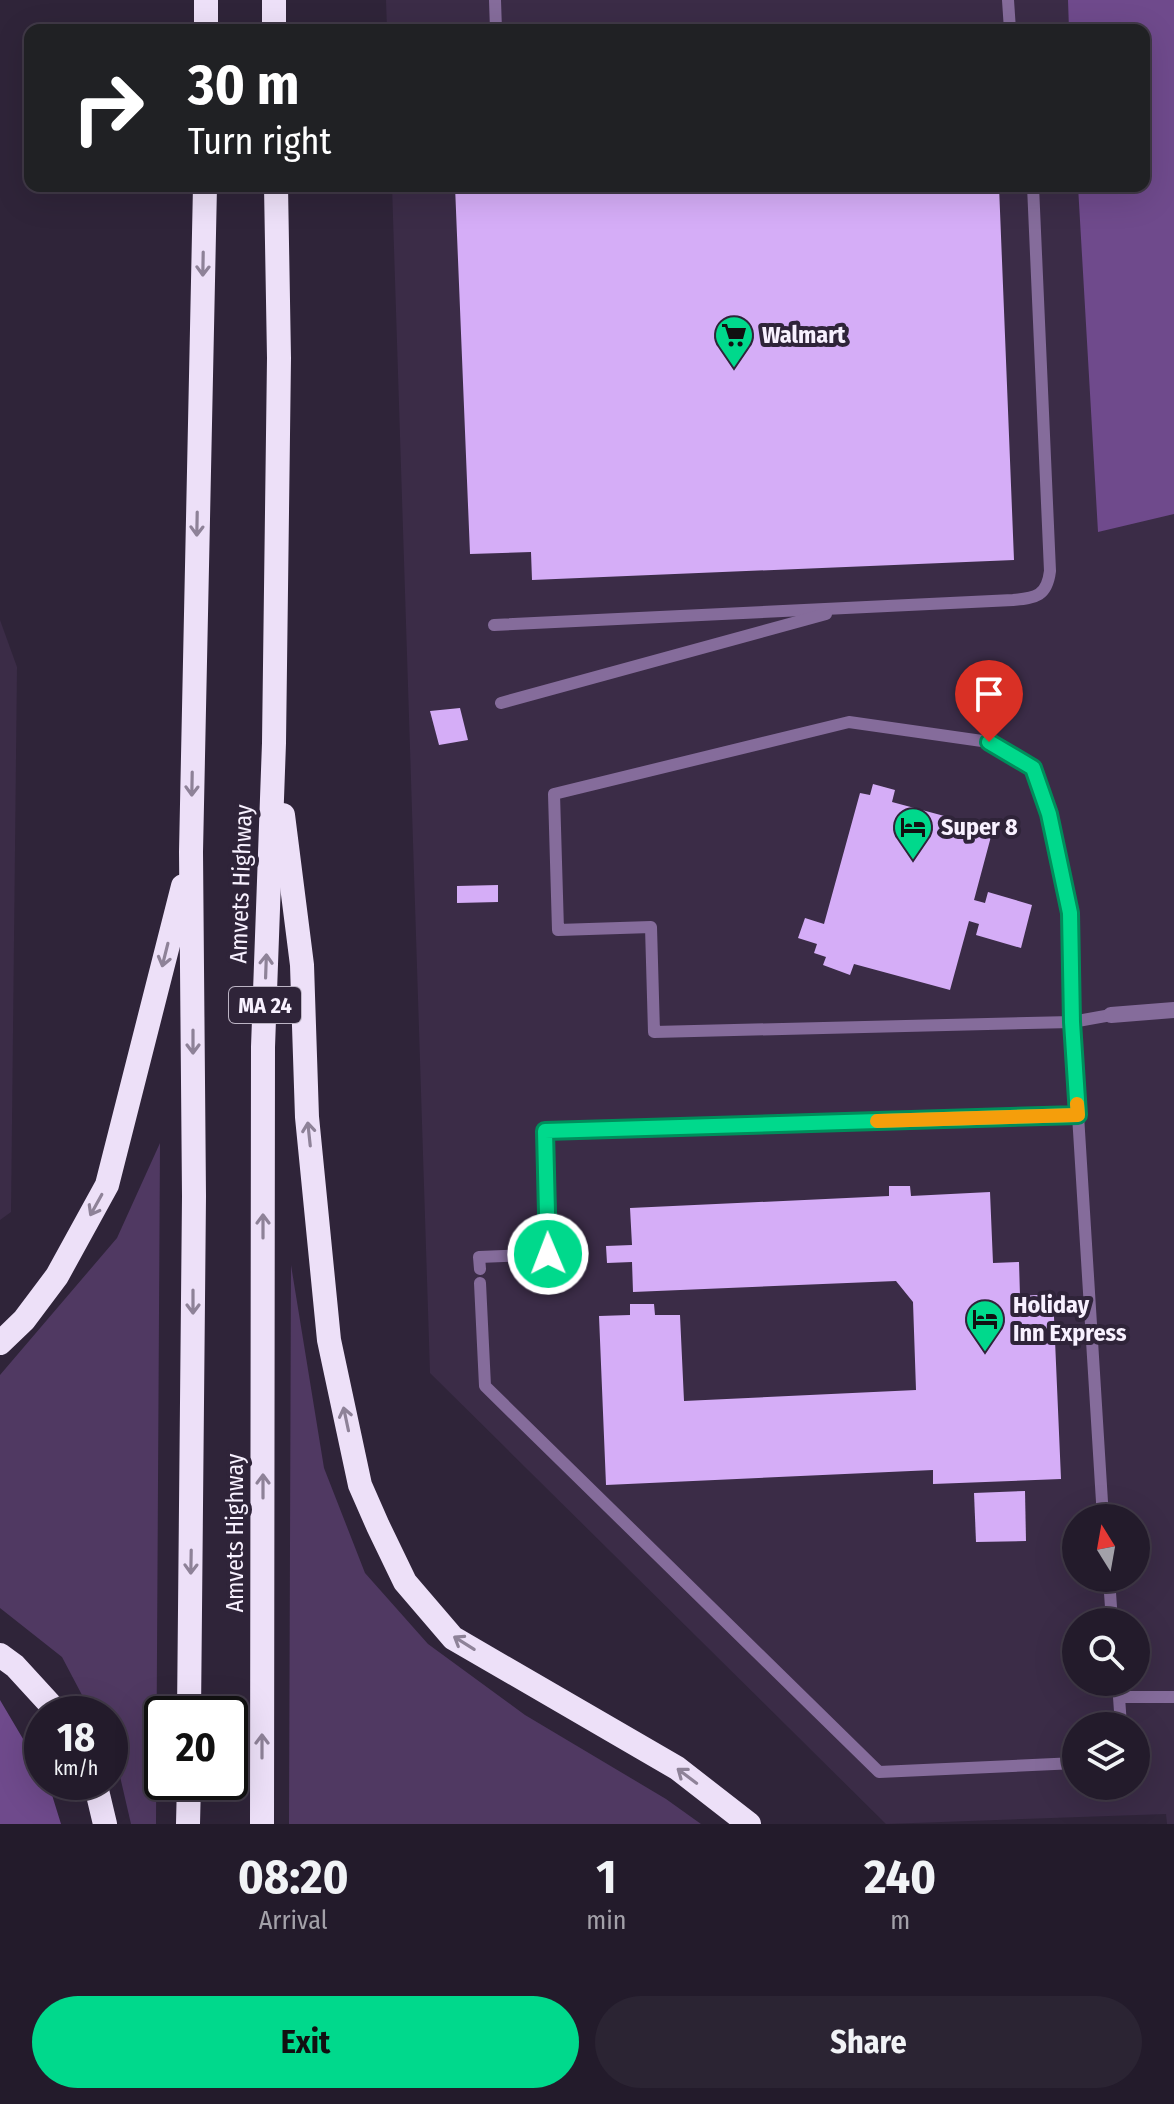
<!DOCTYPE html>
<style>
body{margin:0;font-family:"Fira Sans Condensed",sans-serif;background:#2b2433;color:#f1f3f6;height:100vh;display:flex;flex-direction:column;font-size:30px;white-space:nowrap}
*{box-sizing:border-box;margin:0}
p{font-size:26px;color:#a3a1a9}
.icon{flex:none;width:44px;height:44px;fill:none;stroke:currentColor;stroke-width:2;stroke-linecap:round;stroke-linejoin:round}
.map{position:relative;height:1824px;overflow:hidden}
.drawer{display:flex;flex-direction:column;background:#231b2b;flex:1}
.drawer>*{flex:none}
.hud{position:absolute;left:24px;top:24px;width:1126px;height:168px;border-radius:16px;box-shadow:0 8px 32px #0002,0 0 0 2px #403947;background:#202124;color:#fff;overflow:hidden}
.needle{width:52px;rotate:349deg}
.buttons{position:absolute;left:1062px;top:1504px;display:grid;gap:16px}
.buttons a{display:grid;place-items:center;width:88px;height:88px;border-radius:50%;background:#231b2b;box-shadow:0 8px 32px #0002,0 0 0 2px #403947;font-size:40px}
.speed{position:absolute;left:24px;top:1696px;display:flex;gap:16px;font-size:40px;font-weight:700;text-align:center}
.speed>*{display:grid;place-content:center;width:104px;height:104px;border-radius:50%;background:#231b2b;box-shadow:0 8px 32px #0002,0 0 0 2px #403947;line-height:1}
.speed small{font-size:20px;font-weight:400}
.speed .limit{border:4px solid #111;border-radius:12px;background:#fff;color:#111}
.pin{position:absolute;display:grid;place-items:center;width:68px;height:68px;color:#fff;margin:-82px -34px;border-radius:50% 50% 50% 0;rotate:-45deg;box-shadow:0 0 8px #0007}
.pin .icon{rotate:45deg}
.me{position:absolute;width:88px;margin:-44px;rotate:359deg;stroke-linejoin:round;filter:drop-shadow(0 0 6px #0008)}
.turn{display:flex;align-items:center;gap:28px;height:168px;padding:0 32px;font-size:36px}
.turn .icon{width:104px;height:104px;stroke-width:2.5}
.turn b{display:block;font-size:56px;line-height:68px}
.eta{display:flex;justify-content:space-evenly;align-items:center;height:136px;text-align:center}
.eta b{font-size:48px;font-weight:700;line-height:56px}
.cta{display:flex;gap:16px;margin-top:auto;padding:16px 32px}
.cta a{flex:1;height:92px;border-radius:48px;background:#00d98c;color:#111;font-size:32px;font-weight:700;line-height:92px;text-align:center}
.cta a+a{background:#2b2433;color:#f1f3f6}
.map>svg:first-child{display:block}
</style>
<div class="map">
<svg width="1174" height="1824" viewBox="0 0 1174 1824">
<rect width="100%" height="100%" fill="#2f2439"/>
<!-- built -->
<g fill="#3b2c47" fill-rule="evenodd">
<path d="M386 0H1174V1824H1167L1166 1814 886 1824 430 1373 392 186H1144V30H387ZM1076 1518H1136V1578H1076ZM1076 1622H1136V1682H1076ZM1076 1726H1136V1786H1076Z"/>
<path d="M0 620 17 667 11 1212 0 1220Z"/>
</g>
<!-- green -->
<g fill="#503962">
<path d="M160 1143 156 1824H131L116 1759 110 1749V1714H92L62 1657 0 1608V1375L117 1238Z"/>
<path d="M291 1265 324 1468 365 1573 428 1644 525 1715 666 1799 701 1824H289Z"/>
</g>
<!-- forest -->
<g fill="#6f4a8c">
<path d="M1068 0H1174V514L1098 532 1078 186H1144V30H1069Z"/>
<path d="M0 1700 42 1771V1782H48L61 1824H0Z"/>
</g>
<!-- building -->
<g fill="#d5adf7">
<path d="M455 186H999L1014 560 532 580 531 552 470 554Z"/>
<path d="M460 708 468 740 439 745 430 711Z"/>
<path d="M873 784 895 790 892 802 993 829 974 900 985 903 988 892 1032 905 1021 948 976 935 979 924 969 921 950 990 854 964 850 975 823 965 826 957 814 953 817 944 798 938 805 918 824 924 860 793 870 795Z"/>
<path d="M498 885V902L457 903V886Z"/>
<path d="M889 1186H910L911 1196 990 1192 993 1263 1019 1262 1020 1296 1053 1294 1061 1479 933 1484V1470L606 1485 599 1316 630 1315V1304H654L655 1315H680L684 1401 916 1390 913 1302 896 1281 633 1292 632 1262 607 1263 606 1246 632 1245 630 1208 889 1196Z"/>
<path d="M1025 1491 1026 1541 976 1542 974 1493Z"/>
</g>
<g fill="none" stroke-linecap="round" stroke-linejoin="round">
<!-- lane -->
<g stroke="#856c9b" stroke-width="12">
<path d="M495 0 496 30"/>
<path d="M1008 0 1010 30"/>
<path d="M494 625 1013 600C1036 598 1047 596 1050 571L1033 186"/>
<path d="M501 703 826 614"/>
<path d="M849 722 989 742 1033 768 1049 814 1070 913 1072 1022 654 1032 651 927 558 930 554 794Z"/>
<path d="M1078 1115 1103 1518"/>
<path d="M480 1269 479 1257 548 1254 545 1131 1078 1115 1072 1022 1111 1015"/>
<path d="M480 1283 485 1386 879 1772 1076 1763"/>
<path d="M1109 1578 1112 1622"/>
<path d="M1121 1726 1119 1697H1174"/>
</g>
<!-- street -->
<path stroke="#856c9b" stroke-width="16" d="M1111 1015 1174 1010"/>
<!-- highway -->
<g stroke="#ede0f8" stroke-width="24">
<path d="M206 0V30"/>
<path d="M274 0V30"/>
<path d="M283 815 302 965 307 1117 329 1340 360 1485 378 1526 405 1582 453 1638 677 1768 749 1824"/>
<path d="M0 1343 24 1320 57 1276 107 1185 183 886"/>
<path d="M0 1655 15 1666 59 1714"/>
<path d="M189 1714 194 1196 191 852 205 186"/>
<path d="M95 1782 105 1824"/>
<path d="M188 1824 189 1782"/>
<path d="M262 1824 263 1047 274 743 279 358 276 186"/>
</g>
</g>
<!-- one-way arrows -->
<defs><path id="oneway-shaft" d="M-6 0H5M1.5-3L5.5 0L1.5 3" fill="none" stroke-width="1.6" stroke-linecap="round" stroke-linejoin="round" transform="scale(2)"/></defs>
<g stroke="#8e8298">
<use href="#oneway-shaft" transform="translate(203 264) rotate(91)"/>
<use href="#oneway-shaft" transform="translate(197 524) rotate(91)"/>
<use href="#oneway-shaft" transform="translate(192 784) rotate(91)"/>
<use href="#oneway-shaft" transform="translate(165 955) rotate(104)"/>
<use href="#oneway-shaft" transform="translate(266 966) rotate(-88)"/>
<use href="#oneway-shaft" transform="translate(193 1042) rotate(90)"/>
<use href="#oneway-shaft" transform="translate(309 1134) rotate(-96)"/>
<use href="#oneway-shaft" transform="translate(96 1205) rotate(119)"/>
<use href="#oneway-shaft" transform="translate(263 1226) rotate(-90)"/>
<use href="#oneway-shaft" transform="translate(193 1302) rotate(90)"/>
<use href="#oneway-shaft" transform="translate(346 1419) rotate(-102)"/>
<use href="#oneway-shaft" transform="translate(263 1486) rotate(-90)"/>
<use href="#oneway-shaft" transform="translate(191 1562) rotate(91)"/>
<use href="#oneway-shaft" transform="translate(464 1643) rotate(-148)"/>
<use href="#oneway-shaft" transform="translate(262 1746) rotate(-90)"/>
<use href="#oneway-shaft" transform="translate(687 1776) rotate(-143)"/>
</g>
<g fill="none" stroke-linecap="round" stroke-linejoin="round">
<!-- route casing -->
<g stroke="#008d5b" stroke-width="20">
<path id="route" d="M548 1254 545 1131 1078 1115 1072 1022 1070 913 1049 814 1033 768 989 742"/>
</g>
<!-- route -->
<use href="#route" stroke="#00d98c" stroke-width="14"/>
<!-- slow -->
<path stroke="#f59e0b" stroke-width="14" d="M877 1121 1078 1115 1077 1104"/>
</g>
<!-- icons -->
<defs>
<g id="supermarket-pin" transform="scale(2)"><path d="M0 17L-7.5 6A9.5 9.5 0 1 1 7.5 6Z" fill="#00d98c" stroke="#2f2439"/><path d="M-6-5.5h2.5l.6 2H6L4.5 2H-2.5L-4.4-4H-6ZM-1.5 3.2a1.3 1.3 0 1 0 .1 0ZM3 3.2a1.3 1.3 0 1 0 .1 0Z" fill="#111"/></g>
<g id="hotel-pin" transform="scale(2)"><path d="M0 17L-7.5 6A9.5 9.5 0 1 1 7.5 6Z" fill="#00d98c" stroke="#2f2439"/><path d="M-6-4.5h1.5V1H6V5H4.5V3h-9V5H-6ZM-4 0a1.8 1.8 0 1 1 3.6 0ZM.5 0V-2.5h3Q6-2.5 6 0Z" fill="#111"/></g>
</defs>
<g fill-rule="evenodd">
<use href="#supermarket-pin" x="734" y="335"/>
<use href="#hotel-pin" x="913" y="827"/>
<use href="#hotel-pin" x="985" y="1319"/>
</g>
<g text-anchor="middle" stroke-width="8" stroke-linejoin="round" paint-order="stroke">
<!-- shield labels -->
<rect fill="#2f2439" stroke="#bcb4c4" stroke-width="2" x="229" y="987" width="72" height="36" rx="6"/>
<g font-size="22" font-weight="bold" fill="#f8f1ff">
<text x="265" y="1013">MA 24</text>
</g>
<!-- poi labels -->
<g font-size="24" font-weight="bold" fill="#f8f1ff" stroke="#2f2439" text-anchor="start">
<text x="762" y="343">Walmart</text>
<text x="941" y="835">Super 8</text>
<text x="1013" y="1313">Holiday<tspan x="1013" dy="28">Inn Express</tspan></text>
</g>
<!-- street labels -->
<g font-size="24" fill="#f8f1ff" stroke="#2f2439">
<text transform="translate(241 884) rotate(-88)" y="8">Amvets Highway</text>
<text transform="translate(235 1533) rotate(-90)" y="8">Amvets Highway</text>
</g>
</g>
</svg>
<div class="buttons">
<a><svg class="needle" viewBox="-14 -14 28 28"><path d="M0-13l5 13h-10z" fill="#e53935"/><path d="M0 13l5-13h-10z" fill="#a3a1a9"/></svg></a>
<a><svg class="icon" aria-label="search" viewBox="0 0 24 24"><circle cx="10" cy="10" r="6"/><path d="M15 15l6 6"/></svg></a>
<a><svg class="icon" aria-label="layers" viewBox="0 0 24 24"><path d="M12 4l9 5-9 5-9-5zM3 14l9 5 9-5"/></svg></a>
</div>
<div class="speed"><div>18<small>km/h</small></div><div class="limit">20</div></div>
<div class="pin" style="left:989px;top:742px;background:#d93025"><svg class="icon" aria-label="arrive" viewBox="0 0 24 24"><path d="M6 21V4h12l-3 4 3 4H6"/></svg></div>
<svg class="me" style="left:548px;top:1254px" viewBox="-20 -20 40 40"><circle r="17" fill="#00d98c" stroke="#fff" stroke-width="3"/><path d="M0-11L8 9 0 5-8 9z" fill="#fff"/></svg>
<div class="hud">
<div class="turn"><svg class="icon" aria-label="right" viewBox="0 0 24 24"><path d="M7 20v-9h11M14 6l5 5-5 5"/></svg><div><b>30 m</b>Turn right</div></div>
</div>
</div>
<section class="drawer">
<div class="eta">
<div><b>08:20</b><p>Arrival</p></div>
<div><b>1</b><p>min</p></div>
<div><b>240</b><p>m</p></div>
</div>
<div class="cta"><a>Exit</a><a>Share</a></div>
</section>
